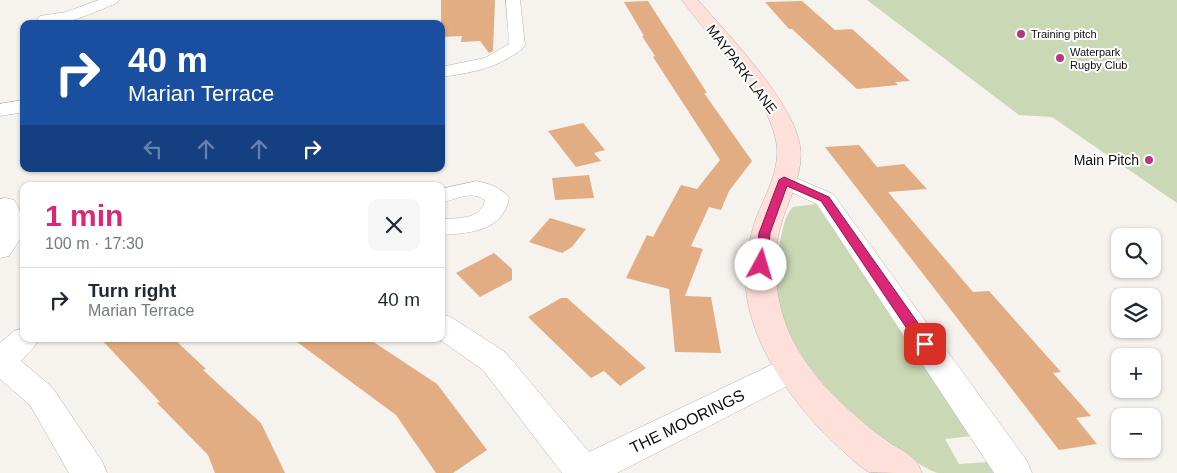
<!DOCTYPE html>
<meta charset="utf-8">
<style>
body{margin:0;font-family:Helvetica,sans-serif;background:#f6f6f7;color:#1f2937;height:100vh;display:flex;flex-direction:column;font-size:19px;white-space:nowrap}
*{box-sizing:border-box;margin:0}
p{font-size:16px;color:#747a83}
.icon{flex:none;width:28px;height:28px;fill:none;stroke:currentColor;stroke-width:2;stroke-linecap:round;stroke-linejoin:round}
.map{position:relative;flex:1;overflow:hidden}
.panel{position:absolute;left:20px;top:182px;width:425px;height:160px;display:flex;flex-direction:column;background:#fff;border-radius:10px;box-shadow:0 1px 4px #0004}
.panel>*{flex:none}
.top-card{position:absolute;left:20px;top:20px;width:425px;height:152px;border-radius:10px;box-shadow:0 1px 4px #0004;background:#1a4fa0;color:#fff;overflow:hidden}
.controls{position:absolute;left:1111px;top:228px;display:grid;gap:10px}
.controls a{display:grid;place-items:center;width:50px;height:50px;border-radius:10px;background:#fff;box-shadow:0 1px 4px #0004;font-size:25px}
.pin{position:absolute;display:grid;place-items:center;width:42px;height:42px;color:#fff;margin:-21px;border-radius:10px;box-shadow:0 2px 8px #0006}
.me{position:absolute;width:55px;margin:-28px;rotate:6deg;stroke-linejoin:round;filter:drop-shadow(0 0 4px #0008)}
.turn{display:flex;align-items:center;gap:18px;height:105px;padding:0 25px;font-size:22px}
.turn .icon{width:65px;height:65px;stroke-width:2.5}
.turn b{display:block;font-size:35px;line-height:42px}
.lanes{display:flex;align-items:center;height:48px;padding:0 25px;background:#0003;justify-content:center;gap:25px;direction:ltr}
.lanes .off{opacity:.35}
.round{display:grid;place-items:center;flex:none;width:52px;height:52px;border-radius:10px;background:#f6f6f7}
.headline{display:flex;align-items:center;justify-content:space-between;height:85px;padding:0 25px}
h1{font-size:30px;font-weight:800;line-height:38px;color:#db2777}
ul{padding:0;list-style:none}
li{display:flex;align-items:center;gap:15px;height:65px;padding:0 25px;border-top:1px solid #e0e1e3}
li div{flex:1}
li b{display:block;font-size:19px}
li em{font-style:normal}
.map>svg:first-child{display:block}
</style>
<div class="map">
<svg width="1177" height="473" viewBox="0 0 1177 473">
<rect width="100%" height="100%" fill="#f6f2ed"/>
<!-- green -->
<g fill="#cad8b5">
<path d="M867 0H1177V203L1052 117 1019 115Z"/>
<path d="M816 204 972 436 945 439 959 464 988 462 996 473C982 473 950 473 938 473 924 469 905 454 893 445 830 400 757 328 780 242 783 229 784 217 793 207Z"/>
</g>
<!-- building -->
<g fill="#e2ad83">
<path d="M441 0H495L493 51 489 53 480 41 461 42 462 36 441 37Z"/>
<path d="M648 1 707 93H704L752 161 729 191 721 210 709 207 691 246 703 249 685 296 711 297 721 353 675 352 669 289 626 278 647 235 653 237 681 185 697 189 720 160 653 57 655 56 642 36H644L624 2Z"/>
<path d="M802 1 835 30 852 29 910 81 895 82 898 85 857 89 792 29H789L765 2Z"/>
<path d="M583 123 605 150 594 153 601 161 576 167 548 131Z"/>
<path d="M859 145 877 167 904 164 927 189 888 192 973 292 989 291 1061 372 1053 373 1091 416 1076 418 1097 444 1059 450 825 147Z"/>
<path d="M589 175 594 198 555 200 552 178Z"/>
<path d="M550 218 586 229 572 247 562 253 529 242Z"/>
<path d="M494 253 512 269V280L480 297 456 273Z"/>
<path d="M561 298H567L646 368 620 386 604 371 591 378 528 317Z"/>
<path d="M101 339H174L206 369 203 370 261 423 285 473H215L208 455 157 403 160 402Z"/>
<path d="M293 339H369L437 384 487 450 453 473H436L396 415Z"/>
</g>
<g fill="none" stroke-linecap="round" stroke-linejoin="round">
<!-- street casing -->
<g stroke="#b8b4af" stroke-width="1">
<g id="street">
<path d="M99 0H119L117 3C94 12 64 28 40 22L37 19 40 16 66 12Z"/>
<path d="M506 0H520L525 45 523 48C499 68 471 73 441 77V67L485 58 509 44Z"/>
<path d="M24 100V112L0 116V104Z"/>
<path d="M784 173 833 194 1027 461 1032 473H994L817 204 776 185 773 180 776 175Z"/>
<path d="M477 181C489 184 501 187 509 198 503 232 469 233 441 235V219C458 218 481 220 485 200 472 190 456 199 441 203V189Z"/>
<path d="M6 198 14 200C22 212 24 226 24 239H20L9 256 0 258V199Z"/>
<path d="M441 314 451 317 505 352 589 452 779 361 790 358 801 361 806 370 801 379 617 473H562L483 370 439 339H441Z"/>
<path d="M24 328V339H39L34 347 21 361 52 387 102 461 107 473H69L30 405 0 379V343L14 331Z"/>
</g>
</g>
<!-- secondary casing -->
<g stroke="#b8b4af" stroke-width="1">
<path id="secondary" d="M682 0H698C729 36 788 96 799 141 806 168 790 196 782 221 770 259 775 304 792 339 807 369 832 396 857 417 867 426 878 435 890 443 898 448 908 453 915 460 918 463 920 469 922 473 911 473 876 473 869 472 859 467 851 458 842 450 796 410 740 334 746 269 747 254 750 238 754 224 763 198 782 170 776 141 766 90 711 42 682 0Z"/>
</g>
<!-- street -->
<use href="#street" fill="#fff" fill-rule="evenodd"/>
<!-- secondary -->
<use href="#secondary" fill="#fee0da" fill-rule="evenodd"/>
</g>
<!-- route -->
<path fill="#db2777" stroke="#8e194d" d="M784 177 829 197 930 340 932 344 930 348 925 349 920 348 821 201 787 186 770 233 767 265 765 268H757L755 265 759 233 779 180Z"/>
<!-- markers -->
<g fill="#b63681" stroke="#fff" stroke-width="2">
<circle cx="1021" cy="34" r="5"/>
<circle cx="1060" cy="58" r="5"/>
<circle cx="1149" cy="160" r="5"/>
</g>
<g text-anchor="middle" stroke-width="4" stroke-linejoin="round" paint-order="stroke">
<!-- far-poi labels -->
<g font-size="11" fill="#0f0e0c" stroke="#fff" text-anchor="start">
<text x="1031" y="38">Training pitch</text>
<text x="1070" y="56">Waterpark<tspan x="1070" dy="13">Rugby Club</tspan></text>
</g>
<!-- street labels -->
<g font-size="14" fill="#0f0e0c" stroke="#fff">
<text transform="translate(742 69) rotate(53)" y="5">MAYPARK LANE</text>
</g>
<!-- poi labels -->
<g font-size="14" fill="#0f0e0c" stroke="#fff" text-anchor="end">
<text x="1139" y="165">Main Pitch</text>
</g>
<!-- near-street labels -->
<g font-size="16" fill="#0f0e0c" stroke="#fff">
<text transform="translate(687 421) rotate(-26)" y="6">THE MOORINGS</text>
</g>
</g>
</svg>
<div class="controls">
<a><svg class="icon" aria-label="search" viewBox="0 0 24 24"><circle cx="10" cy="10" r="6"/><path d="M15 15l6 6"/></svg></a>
<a><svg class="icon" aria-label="layers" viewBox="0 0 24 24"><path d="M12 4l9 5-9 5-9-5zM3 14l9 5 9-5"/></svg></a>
<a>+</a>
<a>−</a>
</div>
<div class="pin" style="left:925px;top:344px;background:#d93025"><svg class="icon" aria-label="arrive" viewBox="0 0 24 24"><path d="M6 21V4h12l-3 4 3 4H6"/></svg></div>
<svg class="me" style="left:761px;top:265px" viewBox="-20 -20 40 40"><circle r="19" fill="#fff"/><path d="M0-13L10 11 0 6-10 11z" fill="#db2777"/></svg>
<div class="top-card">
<div class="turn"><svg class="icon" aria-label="right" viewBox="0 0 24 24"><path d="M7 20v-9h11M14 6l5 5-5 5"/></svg><div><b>40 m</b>Marian Terrace</div></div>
<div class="lanes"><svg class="icon off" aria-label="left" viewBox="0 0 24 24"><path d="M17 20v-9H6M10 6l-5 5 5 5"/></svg><svg class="icon off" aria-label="ahead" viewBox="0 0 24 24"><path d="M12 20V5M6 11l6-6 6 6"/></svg><svg class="icon off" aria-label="ahead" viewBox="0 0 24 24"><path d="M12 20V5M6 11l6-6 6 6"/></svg><svg class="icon" aria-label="right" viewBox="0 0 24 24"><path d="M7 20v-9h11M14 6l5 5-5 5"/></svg></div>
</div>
<section class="panel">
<div class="headline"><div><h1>1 min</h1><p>100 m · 17:30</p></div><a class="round"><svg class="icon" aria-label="close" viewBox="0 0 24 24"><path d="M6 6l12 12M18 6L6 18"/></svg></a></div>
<ul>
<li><svg class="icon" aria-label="right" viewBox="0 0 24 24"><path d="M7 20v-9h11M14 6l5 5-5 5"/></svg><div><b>Turn right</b><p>Marian Terrace</p></div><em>40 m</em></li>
</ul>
</section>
</div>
